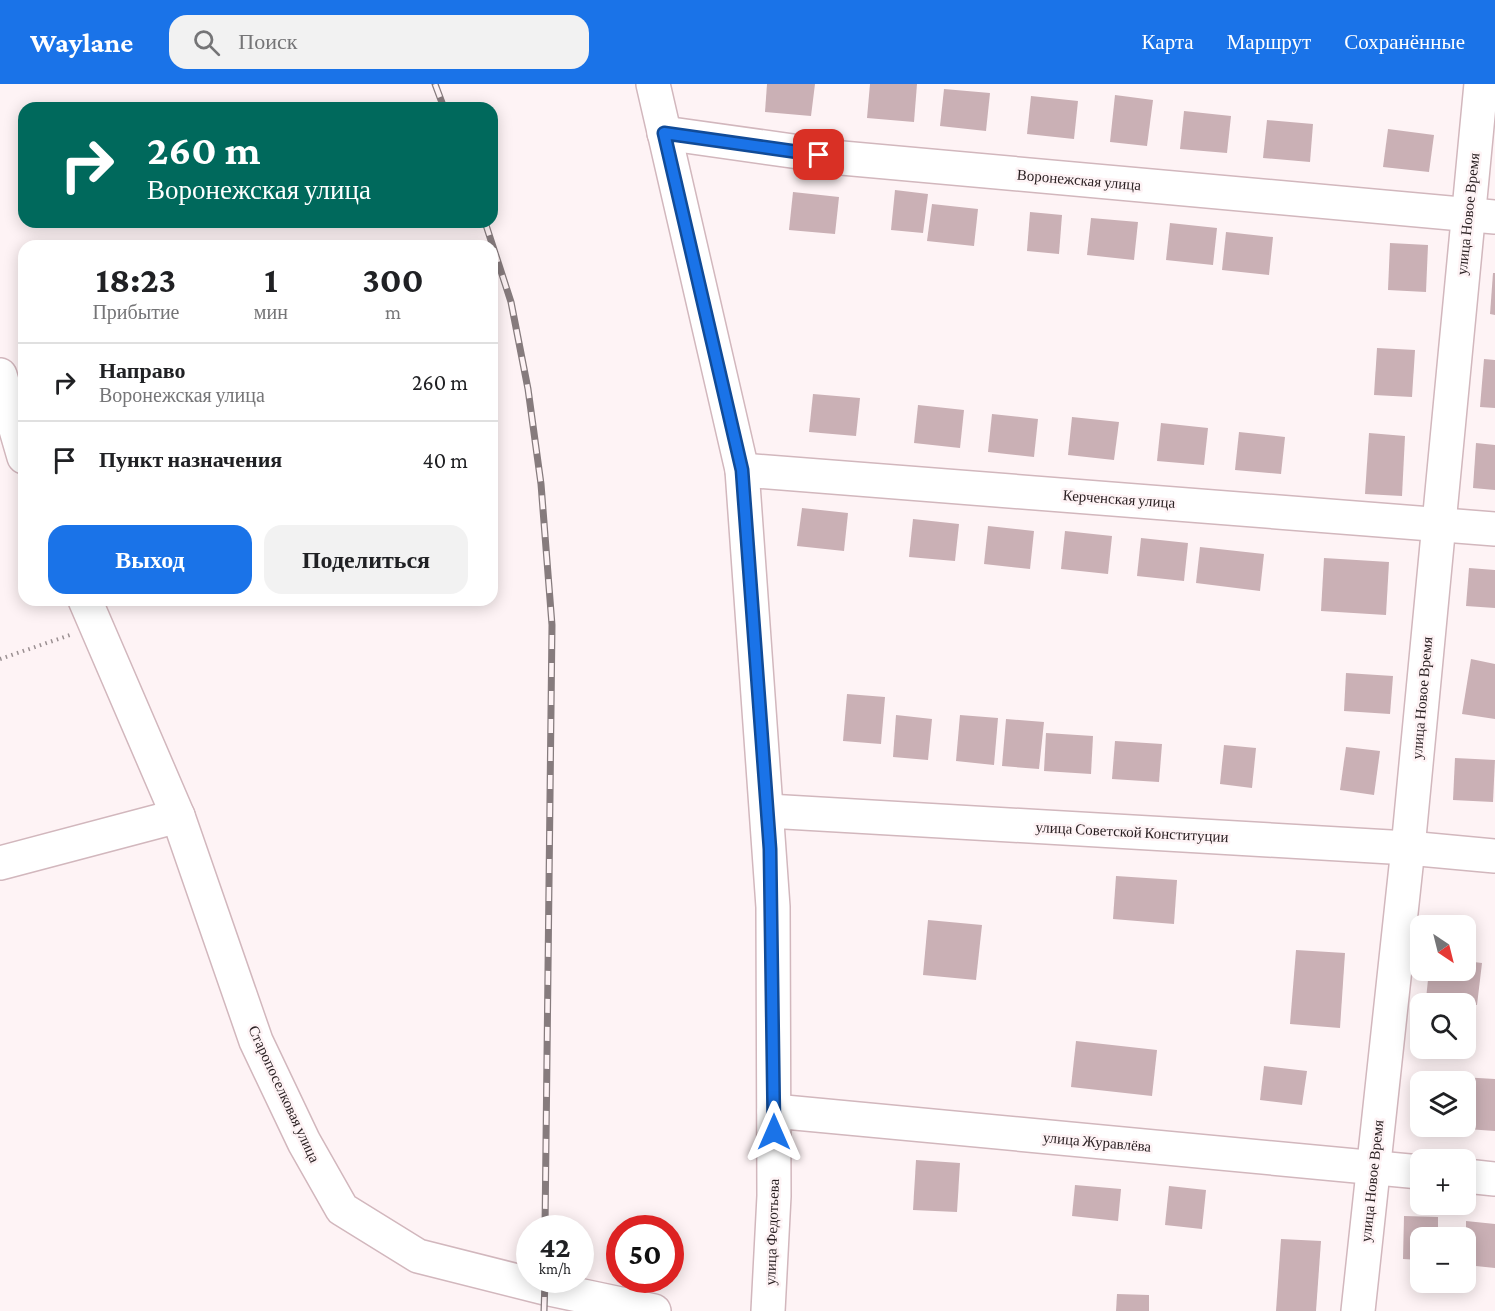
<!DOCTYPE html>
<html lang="ru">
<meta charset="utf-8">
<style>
body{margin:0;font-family:"Crimson Pro",serif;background:#f2f2f2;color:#202124;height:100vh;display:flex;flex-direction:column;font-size:22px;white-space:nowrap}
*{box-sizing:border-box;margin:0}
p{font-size:20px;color:#757577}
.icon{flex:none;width:33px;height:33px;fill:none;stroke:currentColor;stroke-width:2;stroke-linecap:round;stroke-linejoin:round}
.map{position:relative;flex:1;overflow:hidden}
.drawer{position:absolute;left:18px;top:156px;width:480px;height:366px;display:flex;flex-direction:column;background:#fff;border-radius:18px;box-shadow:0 3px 15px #0003}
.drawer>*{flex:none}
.guide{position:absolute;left:18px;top:18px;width:480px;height:126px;border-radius:18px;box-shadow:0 3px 15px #0003;background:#00695c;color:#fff;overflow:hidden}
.needle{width:39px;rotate:145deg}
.buttons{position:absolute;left:1410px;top:831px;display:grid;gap:12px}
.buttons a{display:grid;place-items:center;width:66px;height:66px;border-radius:12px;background:#fff;box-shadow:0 3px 15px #0003;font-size:30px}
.speed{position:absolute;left:516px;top:1131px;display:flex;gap:12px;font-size:30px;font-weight:700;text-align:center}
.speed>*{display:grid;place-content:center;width:78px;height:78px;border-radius:50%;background:#fff;box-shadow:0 3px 15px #0003;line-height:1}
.speed small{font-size:15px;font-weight:400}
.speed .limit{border:9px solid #d22;background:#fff;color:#111}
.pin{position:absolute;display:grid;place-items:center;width:51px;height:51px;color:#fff;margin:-26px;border-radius:12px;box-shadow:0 3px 9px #0006}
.me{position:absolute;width:66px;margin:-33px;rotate:0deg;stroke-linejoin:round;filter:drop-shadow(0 0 4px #0008)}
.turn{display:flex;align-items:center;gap:21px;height:126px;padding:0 30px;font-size:27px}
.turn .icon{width:78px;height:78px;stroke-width:2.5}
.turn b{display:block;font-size:42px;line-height:51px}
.eta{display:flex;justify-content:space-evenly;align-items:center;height:102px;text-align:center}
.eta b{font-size:36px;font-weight:700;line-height:42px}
.cta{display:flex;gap:12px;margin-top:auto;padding:12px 30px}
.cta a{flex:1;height:69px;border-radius:18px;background:#1a73e8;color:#fff;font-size:24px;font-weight:700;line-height:69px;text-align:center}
.cta a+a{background:#f2f2f2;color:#202124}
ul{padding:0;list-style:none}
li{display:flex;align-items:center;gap:18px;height:78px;padding:0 30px;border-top:2px solid #e0e0e0}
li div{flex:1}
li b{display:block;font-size:22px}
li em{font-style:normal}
header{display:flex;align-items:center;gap:36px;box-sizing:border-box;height:84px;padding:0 30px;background:#1a73e8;color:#fff}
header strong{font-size:28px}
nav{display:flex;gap:33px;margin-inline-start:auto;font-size:21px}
.search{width:420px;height:54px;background:#f2f2f2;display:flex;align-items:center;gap:15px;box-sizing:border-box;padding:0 21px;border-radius:18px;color:#757577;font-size:22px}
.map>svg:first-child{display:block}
</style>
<header>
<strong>Waylane</strong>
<div class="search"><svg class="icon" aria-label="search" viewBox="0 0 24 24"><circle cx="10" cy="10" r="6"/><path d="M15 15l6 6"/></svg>Поиск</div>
<nav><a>Карта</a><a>Маршрут</a><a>Сохранённые</a></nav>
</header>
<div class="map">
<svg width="1495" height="1227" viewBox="0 0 1495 1227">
<rect width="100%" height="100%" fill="#fef3f5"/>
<!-- building -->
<g fill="#cab0b5">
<path d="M767 0H815L811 32 765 28Z"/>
<path d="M870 0H917L914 38 867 34Z"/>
<path d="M944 5 990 9 986 47 940 42Z"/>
<path d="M1115 11 1153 16 1147 62 1110 58Z"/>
<path d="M1031 12 1078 17 1074 55 1027 50Z"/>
<path d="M1184 27 1231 32 1227 69 1180 65Z"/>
<path d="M1267 36 1313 40 1310 78 1263 74Z"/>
<path d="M1388 45 1434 51 1429 88 1383 83Z"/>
<path d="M895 106 928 110 923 149 891 146Z"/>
<path d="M793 108 839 113 835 150 789 146Z"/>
<path d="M932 120 978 125 974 162 927 157Z"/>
<path d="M1030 128 1062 131 1059 170 1027 167Z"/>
<path d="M1091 134 1138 138 1134 176 1087 171Z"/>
<path d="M1170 139 1217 144 1213 181 1166 176Z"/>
<path d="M1226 148 1273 153 1269 191 1222 186Z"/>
<path d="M1390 159 1428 161 1426 208 1388 206Z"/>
<path d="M1493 189H1495V231L1490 230Z"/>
<path d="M1377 264 1415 266 1412 313 1374 311Z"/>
<path d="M1484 275 1495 276V324L1480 323Z"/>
<path d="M813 310 860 314 856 352 809 348Z"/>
<path d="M918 321 964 326 960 364 914 359Z"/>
<path d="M992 330 1038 335 1034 373 988 368Z"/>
<path d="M1072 333 1119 338 1114 376 1068 371Z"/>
<path d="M1161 339 1208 344 1204 381 1157 377Z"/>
<path d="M1239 348 1285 353 1281 390 1235 386Z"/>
<path d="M1369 349 1405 352 1402 412 1365 410Z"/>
<path d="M1476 359 1495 361V406L1473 404Z"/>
<path d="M802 424 848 429 844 467 797 462Z"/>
<path d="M913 435 959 440 955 477 909 473Z"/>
<path d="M988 442 1034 447 1030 485 984 480Z"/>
<path d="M1065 447 1112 452 1108 490 1061 485Z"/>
<path d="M1141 454 1188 459 1184 497 1137 492Z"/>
<path d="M1200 463 1264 470 1260 507 1196 499Z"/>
<path d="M1324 474 1389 478 1386 531 1321 527Z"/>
<path d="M1469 484 1495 486V524L1466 522Z"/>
<path d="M1471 575 1495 580V635L1462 630Z"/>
<path d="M1346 589 1393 592 1390 630 1344 627Z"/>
<path d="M847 610 885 613 881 660 843 657Z"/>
<path d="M896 631 932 635 928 676 893 673Z"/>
<path d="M960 631 998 634 994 681 956 677Z"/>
<path d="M1006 635 1044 638 1039 685 1002 682Z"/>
<path d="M1046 649 1093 652 1091 690 1044 687Z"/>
<path d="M1115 657 1162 660 1159 698 1112 695Z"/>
<path d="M1224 661 1256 664 1252 704 1220 700Z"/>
<path d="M1346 663 1380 667 1374 711 1340 706Z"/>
<path d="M1455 674 1495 676 1493 718 1453 716Z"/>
<path d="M1116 792 1177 796 1174 840 1113 835Z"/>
<path d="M928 836 982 841 976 896 923 891Z"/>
<path d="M1296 866 1345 869 1340 944 1290 940Z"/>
<path d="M1466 877 1482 879 1477 921 1426 915 1429 886H1466Z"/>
<path d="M1076 957 1157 966 1152 1012 1071 1003Z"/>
<path d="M1264 982 1307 987 1302 1021 1260 1016Z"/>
<path d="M1444 992 1495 995V1047L1453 1044 1466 1042V998H1443Z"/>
<path d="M916 1076 960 1079 957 1128 913 1126Z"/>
<path d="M1075 1101 1121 1105 1118 1137 1072 1132Z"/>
<path d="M1169 1102 1206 1106 1202 1145 1165 1141Z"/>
<path d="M1404 1132 1438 1133V1154H1420V1176L1403 1175Z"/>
<path d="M1466 1137 1495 1140V1184L1466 1181Z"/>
<path d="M1281 1155 1321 1157 1316 1227H1276Z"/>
<path d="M1117 1210 1149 1211V1227H1116Z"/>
</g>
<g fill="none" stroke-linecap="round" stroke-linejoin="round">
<!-- minor casing -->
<g stroke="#d2b7bd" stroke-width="36">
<g id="minor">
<path d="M664 49 842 74 1495 133"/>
<path d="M0 291 24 373"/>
<path d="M742 386 1495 445"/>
<path d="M85 516 178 732 256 957 304 1058 342 1125 418 1172 545 1204 654 1227"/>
<path d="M768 727 1408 764 1495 772"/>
<path d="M0 779 178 732"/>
<path d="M774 1027 1420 1088"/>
<path d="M1466 1092 1495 1095"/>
<path d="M1358 1227 1408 764 1481 0"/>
</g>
</g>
<!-- major casing -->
<g stroke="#d2b7bd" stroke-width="36">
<path id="major" d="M653 0 742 386 773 823 774 1112 768 1227"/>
</g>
<!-- path -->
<path stroke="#9b9092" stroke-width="4" stroke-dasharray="1.5 4.5" stroke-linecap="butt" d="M0 575 70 551"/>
<!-- minor -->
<use href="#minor" stroke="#fff" stroke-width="33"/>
<!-- major -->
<use href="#major" stroke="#fff" stroke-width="33"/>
<!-- rail casing -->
<g stroke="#867b7d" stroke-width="7">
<g id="rail">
<path d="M435 0 444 24"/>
<path d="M485 138 511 218 528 305 541 400 552 541 545 1144"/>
<path d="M544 1227 545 1196"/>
</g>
</g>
<!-- rail -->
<use href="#rail" stroke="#fef3f5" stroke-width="4.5" stroke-dasharray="14" stroke-linecap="butt"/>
</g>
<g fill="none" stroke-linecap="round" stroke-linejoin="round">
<!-- route casing -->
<g stroke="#114b97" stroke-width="15">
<path id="route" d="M774 1048 770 765 742 386 664 49 819 71"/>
</g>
<!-- route -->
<use href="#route" stroke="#1a73e8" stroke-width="10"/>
</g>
<g text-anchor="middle" stroke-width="5" stroke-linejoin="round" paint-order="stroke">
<!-- street labels -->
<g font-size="15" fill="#291f21" stroke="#fef3f5">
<text transform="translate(1079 96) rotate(5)" y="5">Воронежская улица</text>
<text transform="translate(1468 130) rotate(-84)" y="5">улица Новое Время</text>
<text transform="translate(1119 415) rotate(4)" y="5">Керченская улица</text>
<text transform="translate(1422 614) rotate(-85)" y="5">улица Новое Время</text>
<text transform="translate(1132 748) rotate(3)" y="5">улица Советской Конституции</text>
<text transform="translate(284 1010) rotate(65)" y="5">Старопоселковая улица</text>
<text transform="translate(1097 1058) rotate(5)" y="5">улица Журавлёва</text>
<text transform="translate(1372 1097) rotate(-84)" y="5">улица Новое Время</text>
<text transform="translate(772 1148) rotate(-88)" y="5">улица Федотьева</text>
</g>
</g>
</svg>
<div class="buttons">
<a><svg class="needle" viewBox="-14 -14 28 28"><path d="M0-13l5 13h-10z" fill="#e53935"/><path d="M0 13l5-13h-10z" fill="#757577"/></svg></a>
<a><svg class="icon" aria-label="search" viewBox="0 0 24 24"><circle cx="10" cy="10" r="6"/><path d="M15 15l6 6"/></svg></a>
<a><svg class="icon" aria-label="layers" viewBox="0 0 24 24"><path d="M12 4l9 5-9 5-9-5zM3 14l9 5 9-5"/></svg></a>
<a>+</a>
<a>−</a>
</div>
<div class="speed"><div>42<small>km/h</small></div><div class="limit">50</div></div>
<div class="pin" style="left:819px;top:71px;background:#d93025"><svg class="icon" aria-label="arrive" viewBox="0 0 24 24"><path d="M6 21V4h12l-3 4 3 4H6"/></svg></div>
<svg class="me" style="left:774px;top:1048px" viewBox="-20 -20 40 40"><path d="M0-17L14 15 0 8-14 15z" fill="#1a73e8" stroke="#fff" stroke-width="4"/></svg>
<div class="guide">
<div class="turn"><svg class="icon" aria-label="right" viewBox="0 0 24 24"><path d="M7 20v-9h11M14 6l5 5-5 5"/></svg><div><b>260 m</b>Воронежская улица</div></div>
</div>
<section class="drawer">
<div class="eta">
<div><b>18:23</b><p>Прибытие</p></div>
<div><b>1</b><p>мин</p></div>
<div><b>300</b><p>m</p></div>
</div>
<ul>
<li><svg class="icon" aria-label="right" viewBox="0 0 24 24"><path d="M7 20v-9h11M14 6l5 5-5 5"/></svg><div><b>Направо</b><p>Воронежская улица</p></div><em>260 m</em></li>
<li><svg class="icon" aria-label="arrive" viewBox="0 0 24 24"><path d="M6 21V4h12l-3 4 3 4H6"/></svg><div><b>Пункт назначения</b></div><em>40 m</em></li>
</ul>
<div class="cta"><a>Выход</a><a>Поделиться</a></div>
</section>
</div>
